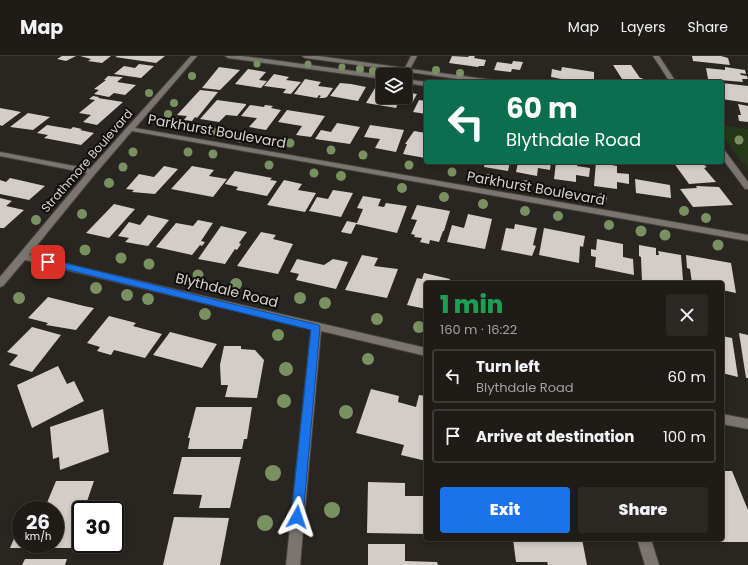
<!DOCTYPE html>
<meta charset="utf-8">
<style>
body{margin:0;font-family:Poppins,sans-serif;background:#2c2925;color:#f1f3f6;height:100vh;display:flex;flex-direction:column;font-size:15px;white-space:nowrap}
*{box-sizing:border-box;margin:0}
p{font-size:13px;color:#a1a1a2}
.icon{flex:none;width:22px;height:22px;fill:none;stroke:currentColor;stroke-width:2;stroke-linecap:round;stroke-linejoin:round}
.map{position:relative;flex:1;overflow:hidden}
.details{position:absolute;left:424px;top:225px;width:300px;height:260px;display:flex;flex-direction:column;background:#1f1c18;border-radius:4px;box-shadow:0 2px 6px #0003,0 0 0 1px #3c3a37}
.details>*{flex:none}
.banner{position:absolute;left:424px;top:24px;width:300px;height:84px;border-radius:4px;box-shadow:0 2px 6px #0003,0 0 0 1px #3c3a37;background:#0b6e4f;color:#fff;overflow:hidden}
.tools{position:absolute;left:376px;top:12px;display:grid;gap:8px}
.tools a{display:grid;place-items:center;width:36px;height:36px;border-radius:4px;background:#1f1c18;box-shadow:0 2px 6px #0003,0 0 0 1px #3c3a37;font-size:20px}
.speed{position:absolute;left:12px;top:445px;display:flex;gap:8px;font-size:20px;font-weight:700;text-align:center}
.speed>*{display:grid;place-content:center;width:52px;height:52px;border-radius:50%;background:#1f1c18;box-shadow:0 2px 6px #0003,0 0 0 1px #3c3a37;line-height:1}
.speed small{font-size:10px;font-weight:400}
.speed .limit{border:2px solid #111;border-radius:6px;background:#fff;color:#111}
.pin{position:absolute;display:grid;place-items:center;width:34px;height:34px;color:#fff;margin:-17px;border-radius:8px;box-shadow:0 2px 6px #0006}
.me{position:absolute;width:44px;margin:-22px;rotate:5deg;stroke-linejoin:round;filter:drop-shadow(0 0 3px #0008)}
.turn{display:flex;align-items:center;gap:14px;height:84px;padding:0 16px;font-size:18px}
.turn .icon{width:52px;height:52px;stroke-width:2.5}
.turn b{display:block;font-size:28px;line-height:34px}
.round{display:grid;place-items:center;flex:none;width:42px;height:42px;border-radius:4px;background:#2c2925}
.head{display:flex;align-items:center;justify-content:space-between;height:68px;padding:0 16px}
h1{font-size:24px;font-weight:800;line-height:30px;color:#1e9e55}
.action{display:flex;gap:8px;margin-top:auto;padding:8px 16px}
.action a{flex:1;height:46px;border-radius:4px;background:#1a73e8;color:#fff;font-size:16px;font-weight:800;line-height:46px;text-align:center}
.action a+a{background:#2c2925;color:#f1f3f6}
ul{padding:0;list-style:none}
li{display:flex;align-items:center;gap:12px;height:54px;margin:0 8px 6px;padding:0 8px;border:2px solid #3c3a37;border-radius:4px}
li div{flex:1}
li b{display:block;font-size:15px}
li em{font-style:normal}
header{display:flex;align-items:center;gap:24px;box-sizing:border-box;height:56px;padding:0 20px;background:#1f1c18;border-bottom:1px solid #3c3a37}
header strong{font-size:19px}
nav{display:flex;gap:22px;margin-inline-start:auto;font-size:14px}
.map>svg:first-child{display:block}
</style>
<header>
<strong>Map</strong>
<nav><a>Map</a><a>Layers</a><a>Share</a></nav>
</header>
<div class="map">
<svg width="748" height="509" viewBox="0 0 748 509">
<rect width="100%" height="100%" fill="#292520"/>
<!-- green -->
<path fill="#263717" d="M722 69 748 73V114L722 80Z"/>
<!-- building -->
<g fill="#d2cdc6">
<path d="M62 0H76L66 5 57 3Z"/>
<path d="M80 0H111L102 7 88 5 91 3Z"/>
<path d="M117 0H165L156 7 115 1Z"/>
<path d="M452 0 468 1 469 0H475L474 2 486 4 484 10H479L478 11 449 7Z"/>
<path d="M692 0H721L728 2 730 9 693 5Z"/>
<path d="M513 5 523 6 520 14 512 13 511 16 494 14 497 6 512 8Z"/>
<path d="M139 8 154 10 141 22 114 18 124 10 135 12Z"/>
<path d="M613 9H631L640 22H642L645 26H624Z"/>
<path d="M219 11 240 14 220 34 202 32Z"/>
<path d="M562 11 594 16V26H577L551 21 552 13 561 15Z"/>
<path d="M725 11 745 14 746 18 740 17 741 19 747 20 748 23H742L743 26 708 23 706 12 725 14Z"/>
<path d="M248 13 266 16 259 24 267 25 261 32 235 28Z"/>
<path d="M274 18 289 21 286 24 301 26 291 38 283 37 286 33 264 30Z"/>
<path d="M108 20 123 21 117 26 136 29 125 39 114 37 109 41 94 38 99 34 94 33 106 24H104Z"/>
<path d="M305 23 321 26 318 30 333 32 327 41 324 42H319L321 40 319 39 317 42 294 38Z"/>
<path d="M340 27 351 28 366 31 358 45 330 40Z"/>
<path d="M722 27 748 30V47L722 43Z"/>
<path d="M375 32 383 33V41H405V36L417 38 412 47 399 45 396 52 366 47Z"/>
<path d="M200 34 218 36 197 62 195 61 192 65 184 64 187 60 177 59Z"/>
<path d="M93 40 99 41 98 42 123 46 97 69 83 66 91 59 79 57 95 44 89 43Z"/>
<path d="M217 44 246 48V49L237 60 226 59 219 66 200 63Z"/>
<path d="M419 44 426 45V58L413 56Z"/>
<path d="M738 48 748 50V66L739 65 738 59H741Z"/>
<path d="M250 49 264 51 265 49 273 50 271 52 281 54 266 74 249 71 257 62 241 60Z"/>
<path d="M0 52 11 54 21 56 2 70 0 69Z"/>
<path d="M287 54 325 60 311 81 296 79 302 70 278 66Z"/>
<path d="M28 57 50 61 33 74 10 71Z"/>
<path d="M337 67 360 71 350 88 315 83 321 74 331 76Z"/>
<path d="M47 69 71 73 73 71 82 73 80 74 94 77 81 89 44 82 48 79 37 77Z"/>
<path d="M370 69 404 74 396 96 375 92 380 83 364 81Z"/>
<path d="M414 75 426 77 425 102 403 98 407 88H405Z"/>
<path d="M485 106H510L508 115 484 111Z"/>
<path d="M518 106H551L550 114 538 112 537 120 516 116Z"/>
<path d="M556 106H577V110L590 112 589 121 576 119V126L554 123Z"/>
<path d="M596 106 617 110V117L629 118V128L617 126V133L594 130Z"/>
<path d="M673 106H700L707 111 704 112 716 126 689 128Z"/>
<path d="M164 110 178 113 155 138 132 136 134 134 126 133 139 118 154 121Z"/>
<path d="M192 110 214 114 209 120 227 123 213 141 171 133Z"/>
<path d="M235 115 272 122 270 124 277 125 267 140 236 134 238 131 225 128Z"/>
<path d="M10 122 45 130 29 144 0 138V124L6 126Z"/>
<path d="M635 123 670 129 671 142 636 137Z"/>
<path d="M284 124 302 128 298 134 316 137 305 156 267 149Z"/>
<path d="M696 130 719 131 733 149 693 151 680 133 697 132Z"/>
<path d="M333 134 353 137 341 161 309 155 317 141 328 143Z"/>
<path d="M363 140 381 143 378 150 384 151 386 147 407 150 397 177 356 168 351 178 341 176 347 165 357 167 363 153 357 152Z"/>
<path d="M0 142 12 145 6 150 24 154 4 172H0Z"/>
<path d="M114 148 135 153 109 182 86 177Z"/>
<path d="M417 149 450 155 444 175H443L439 186 430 184 429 188 420 186 422 182 414 181 415 179 411 178 417 164 411 163Z"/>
<path d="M468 158 492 163 485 193 447 186 452 169 464 172Z"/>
<path d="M148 159 169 164 148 190 125 186 129 182 118 180 129 166 140 169Z"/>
<path d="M198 164 213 167 201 185 205 186 202 190 200 189 192 199 156 191 176 167 193 170Z"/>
<path d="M515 168 537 172 533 189 536 190 532 200 501 194 506 172 514 173Z"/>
<path d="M221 170 247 176 239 187 241 188 237 194 235 193 225 208 198 203Z"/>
<path d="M544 172 585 180 583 191 580 190 579 207 539 199Z"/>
<path d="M261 176 276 179 273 183 293 188 278 218 237 210Z"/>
<path d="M597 183 623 188V201L633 203 634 219 595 211 596 201 591 200V193L596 194Z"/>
<path d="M639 189 656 192V199H659L658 195 681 199 683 224 685 225 686 227H651L642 225 641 201 639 200Z"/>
<path d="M362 199 378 202 374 210 398 213 387 242 345 234Z"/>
<path d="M686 199 731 207 736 237 722 234V227H692L690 213 687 212Z"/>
<path d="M297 203 324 209 333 203 348 206 336 233 296 224 299 218 290 216Z"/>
<path d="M424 217 450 223 449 227H426V253L407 249 417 222 422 223Z"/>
<path d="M48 241 84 250 94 252 76 274 46 269 48 267 28 262Z"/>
<path d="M109 260 136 267 133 270 162 278 145 302 114 294 111 299 97 295 100 291 87 287Z"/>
<path d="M32 271 61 279 32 316 9 309 18 299 7 296Z"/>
<path d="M170 276 217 288 202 312 153 299Z"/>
<path d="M739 277 748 279V322H746Z"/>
<path d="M722 280 732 282 738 321 722 317Z"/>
<path d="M224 290H241V293L255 294 264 304 257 342 225 341 228 329H221L220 309Z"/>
<path d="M58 310 67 328 74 325 84 345 32 372 17 329Z"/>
<path d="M371 333 399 340 398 346 416 351 419 339 426 340V405L401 399 404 389 356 377Z"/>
<path d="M196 351H252L247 383H244L242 393H188L190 382H188Z"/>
<path d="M103 353 109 396 60 414 59 401 53 403 50 371Z"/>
<path d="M182 401H241L230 452H199L202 439 173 438Z"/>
<path d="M722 415H732L748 454V486H720L718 483H722Z"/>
<path d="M56 425H94L84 454H81V462L71 492H10L21 466V488H55V454H44Z"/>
<path d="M368 426 405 427V440H426V478L367 477Z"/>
<path d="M174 461 229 462 220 509H163Z"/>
<path d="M513 483H582L587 509H548L547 506H516Z"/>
<path d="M368 488H405V505L437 506 438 509H368Z"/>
<path d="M25 503H67L65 509H22Z"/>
</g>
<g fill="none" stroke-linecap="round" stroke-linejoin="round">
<!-- minor casing -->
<g stroke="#45413c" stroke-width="2">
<g id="minor">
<path d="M191 0H197L135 72 748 179V185L132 75 95 118 29 199 426 292V300L321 275 300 509H286L311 273 25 204 3 230 0 231V221L87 117 0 100V96L90 113Z"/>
<path d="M225 0H242L383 19V23L228 2Z"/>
<path d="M302 0H318L405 12 411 0H417L410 13 493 24 496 26H479L409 16 405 21V19H401L403 15 305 2Z"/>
<path d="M653 0H659L676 26H670Z"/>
<path d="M405 23 426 26V30L405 27Z"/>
<path d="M722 95H725L748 126V133H745L722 102Z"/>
<path d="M722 358 748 363V373L722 368Z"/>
<path d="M637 483H651L659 509H645Z"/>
</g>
</g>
<!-- minor -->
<use href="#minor" fill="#7a766f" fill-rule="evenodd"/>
</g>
<!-- trees -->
<g fill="#799160">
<circle cx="257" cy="8" r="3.5"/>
<circle cx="308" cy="8" r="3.5"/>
<circle cx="342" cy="11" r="3.5"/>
<circle cx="360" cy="13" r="4"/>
<circle cx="436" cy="14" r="4"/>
<circle cx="373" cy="15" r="4"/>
<circle cx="460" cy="17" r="4"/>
<circle cx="192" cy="20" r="4"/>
<circle cx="149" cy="37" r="4"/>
<circle cx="174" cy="47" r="4"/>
<circle cx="168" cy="58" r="4"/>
<circle cx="199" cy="72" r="4.5"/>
<circle cx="212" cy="75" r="4.5"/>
<circle cx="240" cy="82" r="4.5"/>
<circle cx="107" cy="83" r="4.5"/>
<circle cx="739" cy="84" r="4.5"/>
<circle cx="290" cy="87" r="4.5"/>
<circle cx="331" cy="94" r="4.5"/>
<circle cx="133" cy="96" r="4.5"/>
<circle cx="188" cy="96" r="4.5"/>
<circle cx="213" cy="98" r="4.5"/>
<circle cx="363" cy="99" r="4.5"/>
<circle cx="269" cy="109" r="4.5"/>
<circle cx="409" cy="109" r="4.5"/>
<circle cx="123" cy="111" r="4.5"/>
<circle cx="452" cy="116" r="4.5"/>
<circle cx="314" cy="117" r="4.5"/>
<circle cx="341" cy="120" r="5"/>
<circle cx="488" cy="123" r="5"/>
<circle cx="109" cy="127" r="5"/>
<circle cx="526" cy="129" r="5"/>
<circle cx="402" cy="132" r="5"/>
<circle cx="563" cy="137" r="5"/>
<circle cx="56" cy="141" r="5"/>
<circle cx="444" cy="141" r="5"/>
<circle cx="602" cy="142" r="5"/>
<circle cx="483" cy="148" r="5"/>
<circle cx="525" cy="155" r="5"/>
<circle cx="684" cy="155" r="5"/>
<circle cx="82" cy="158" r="5"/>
<circle cx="558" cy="160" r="5"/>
<circle cx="706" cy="162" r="5"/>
<circle cx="36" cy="164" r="5"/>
<circle cx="609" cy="169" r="5"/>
<circle cx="641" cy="175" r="5.5"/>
<circle cx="665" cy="179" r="5.5"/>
<circle cx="718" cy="189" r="5.5"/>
<circle cx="85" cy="194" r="5.5"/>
<circle cx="121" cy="202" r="5.5"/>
<circle cx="149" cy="208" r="5.5"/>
<circle cx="198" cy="219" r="5.5"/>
<circle cx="236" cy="228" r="6"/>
<circle cx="96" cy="232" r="6"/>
<circle cx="127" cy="239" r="6"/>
<circle cx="19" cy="242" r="6"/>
<circle cx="300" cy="242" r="6"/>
<circle cx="148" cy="243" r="6"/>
<circle cx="325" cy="247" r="6"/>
<circle cx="205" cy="258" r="6"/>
<circle cx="377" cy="263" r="6"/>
<circle cx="419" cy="271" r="6"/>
<circle cx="278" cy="279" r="6"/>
<circle cx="368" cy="303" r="6"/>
<circle cx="286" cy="313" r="7"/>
<circle cx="284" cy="345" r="7"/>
<circle cx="346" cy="356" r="7"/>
<circle cx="273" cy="417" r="8"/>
<circle cx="332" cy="454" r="8"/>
<circle cx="265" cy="467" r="8"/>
</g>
<!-- route -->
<path fill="#1a73e8" stroke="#114b97" d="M48 203 319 269 320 271 303 461 302 466 297 467 293 466 291 461 311 274 45 208 43 206Z"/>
<g text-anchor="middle" stroke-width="4" stroke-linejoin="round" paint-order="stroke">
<!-- far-street labels -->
<g font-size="12" fill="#d6d3cf" stroke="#100e0c">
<text transform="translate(87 105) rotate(-49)" y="4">Strathmore Boulevard</text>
</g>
<!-- street labels -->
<g font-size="14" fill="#d6d3cf" stroke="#100e0c">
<text transform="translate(217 75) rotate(10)" y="5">Parkhurst Boulevard</text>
<text transform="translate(536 132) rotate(10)" y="5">Parkhurst Boulevard</text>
<text transform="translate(227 234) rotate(14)" y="5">Blythdale Road</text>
</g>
</g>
</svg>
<div class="tools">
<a><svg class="icon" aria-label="layers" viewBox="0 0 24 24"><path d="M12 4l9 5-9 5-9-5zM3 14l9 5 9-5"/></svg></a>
</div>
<div class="speed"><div>26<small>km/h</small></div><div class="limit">30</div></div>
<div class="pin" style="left:48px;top:206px;background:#d93025"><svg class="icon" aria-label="arrive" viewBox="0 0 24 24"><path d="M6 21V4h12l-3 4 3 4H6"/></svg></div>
<svg class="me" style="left:297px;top:461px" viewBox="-20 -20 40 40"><path d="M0-17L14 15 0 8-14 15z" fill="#1a73e8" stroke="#fff" stroke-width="4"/></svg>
<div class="banner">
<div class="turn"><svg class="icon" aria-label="left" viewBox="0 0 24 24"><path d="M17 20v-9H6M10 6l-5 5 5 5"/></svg><div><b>60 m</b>Blythdale Road</div></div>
</div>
<section class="details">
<div class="head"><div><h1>1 min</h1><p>160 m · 16:22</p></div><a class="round"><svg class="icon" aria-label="close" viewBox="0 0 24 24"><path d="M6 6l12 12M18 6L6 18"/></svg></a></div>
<ul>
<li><svg class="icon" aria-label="left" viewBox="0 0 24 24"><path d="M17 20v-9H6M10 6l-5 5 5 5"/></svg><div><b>Turn left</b><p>Blythdale Road</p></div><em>60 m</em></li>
<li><svg class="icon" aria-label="arrive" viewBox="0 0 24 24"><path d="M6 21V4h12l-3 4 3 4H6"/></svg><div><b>Arrive at destination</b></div><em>100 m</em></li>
</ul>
<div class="action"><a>Exit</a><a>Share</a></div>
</section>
</div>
